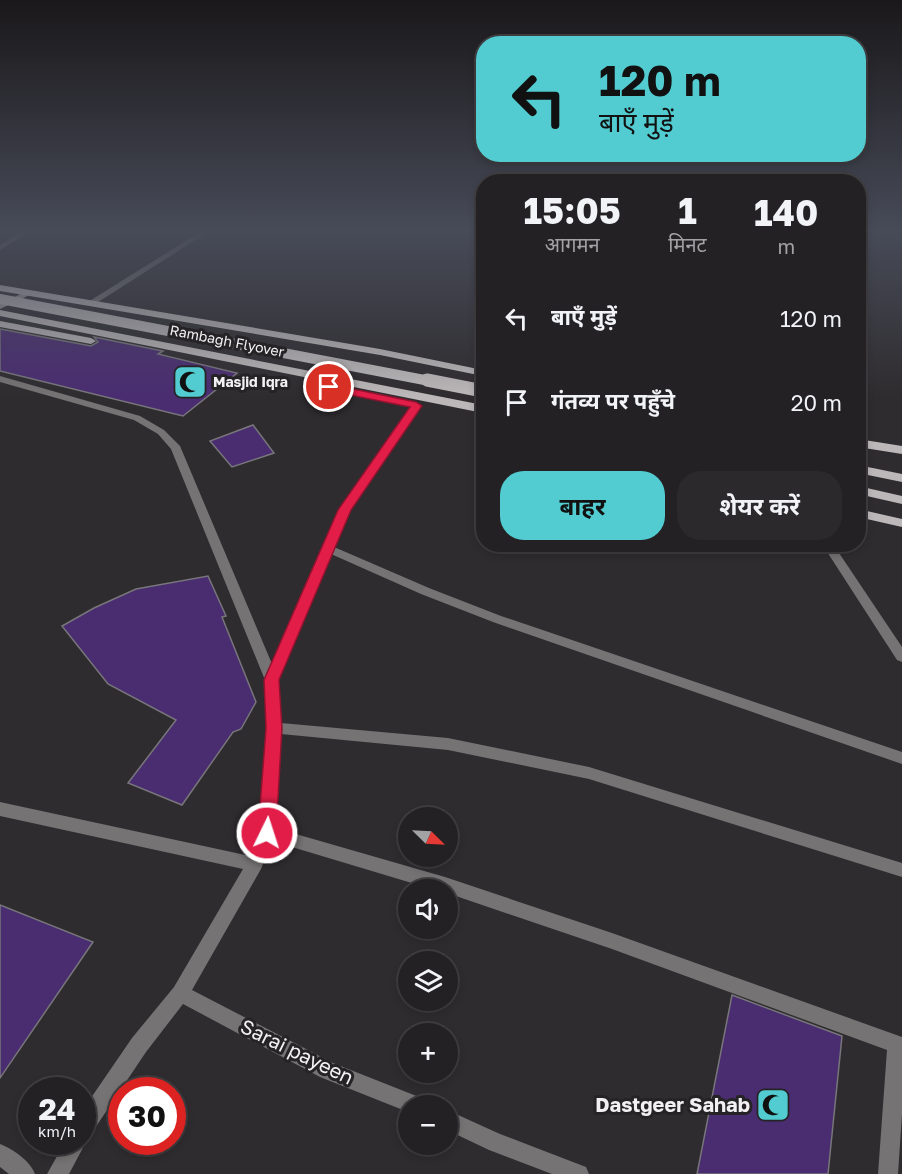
<!DOCTYPE html>
<html lang="hi">
<meta charset="utf-8">
<style>
body{margin:0;font-family:"Golos Text","Noto Sans Devanagari",sans-serif;background:#2b292b;color:#f1f3f6;height:100vh;display:flex;flex-direction:column;font-size:22px;white-space:nowrap}
*{box-sizing:border-box;margin:0}
p{font-size:20px;color:#a3a3a6}
.icon{flex:none;width:33px;height:33px;fill:none;stroke:currentColor;stroke-width:2;stroke-linecap:round;stroke-linejoin:round}
.map{position:relative;flex:1;overflow:hidden}
.panel{position:absolute;left:476px;top:174px;width:390px;height:378px;display:flex;flex-direction:column;background:#232123;border-radius:24px;box-shadow:0 3px 9px #0003,0 0 0 2px #403e41}
.panel>*{flex:none}
.hud{position:absolute;left:476px;top:36px;width:390px;height:126px;border-radius:24px;box-shadow:0 3px 9px #0003,0 0 0 2px #403e41;background:#52ccd0;color:#111;overflow:hidden}
.needle{width:39px;rotate:114deg}
.buttons{position:absolute;left:398px;top:807px;display:grid;gap:12px}
.buttons a{display:grid;place-items:center;width:60px;height:60px;border-radius:50%;background:#232123;box-shadow:0 3px 9px #0003,0 0 0 2px #403e41;font-size:30px}
.speed{position:absolute;left:18px;top:1077px;display:flex;gap:12px;font-size:30px;font-weight:700;text-align:center}
.speed>*{display:grid;place-content:center;width:78px;height:78px;border-radius:50%;background:#232123;box-shadow:0 3px 9px #0003,0 0 0 2px #403e41;line-height:1}
.speed small{font-size:15px;font-weight:400}
.speed .limit{border:9px solid #d22;background:#fff;color:#111}
.pin{position:absolute;display:grid;place-items:center;width:51px;height:51px;color:#fff;margin:-26px;border:3px solid #fff;border-radius:50%;box-shadow:0 2px 6px #0007}
.me{position:absolute;width:66px;margin:-33px;rotate:4deg;stroke-linejoin:round;filter:drop-shadow(0 0 4px #0008)}
.turn{display:flex;align-items:center;gap:21px;height:126px;padding:0 24px;font-size:27px}
.turn .icon{width:78px;height:78px;stroke-width:2.5}
.turn b{display:block;font-size:42px;line-height:51px}
.eta{display:flex;justify-content:space-evenly;align-items:center;height:102px;text-align:center}
.eta b{font-size:36px;font-weight:700;line-height:42px}
.button{display:flex;gap:12px;margin-top:auto;padding:12px 24px}
.button a{flex:1;height:69px;border-radius:24px;background:#52ccd0;color:#111;font-size:24px;font-weight:700;line-height:69px;text-align:center}
.button a+a{background:#2b292b;color:#f1f3f6}
ul{padding:0;list-style:none}
li{display:flex;align-items:center;gap:18px;height:84px;padding:0 24px}
li div{flex:1}
li b{display:block;font-size:22px}
li em{font-style:normal}
.map>svg:first-child{display:block}
</style>
<div class="map">
<svg width="902" height="1174" viewBox="0 0 902 1174">
<rect width="100%" height="100%" fill="#2f2c2f"/>
<!-- building -->
<g fill="#4a2d71" stroke="#77767a" stroke-width="1.5">
<path d="M0 329 91 346 98 342 94 337 163 351 158 354 237 373 183 416 0 371Z"/>
<path d="M253 425 274 453 232 467 210 441Z"/>
<path d="M208 576 226 616 222 617 256 702 241 729 233 732 182 805 128 783 176 720 108 684 62 626 94 608 136 589Z"/>
<path d="M0 905 93 942 0 1078Z"/>
<path d="M732 995 842 1036 828 1174H697Z"/>
</g>
<g fill="none" stroke-linecap="round" stroke-linejoin="round">
<!-- lane -->
<path fill="#757373" fill-rule="evenodd" d="M0 1144C13 1149 30 1161 35 1174H9L0 1167Z"/>
<!-- street -->
<g fill="#757373" fill-rule="evenodd">
<path d="M20 232H29L0 250V245Z"/>
<path d="M200 232H208L95 304 88 302Z"/>
<path d="M0 376 140 416 164 430 180 446 272 664 339 510 413 404 416 403 421 406 349 510 334 547 429 588 501 616 902 752V764L493 622 421 594 331 554 279 680 281 723 448 738 589 767 902 863V877L589 779 448 750 281 734 275 828 445 877 612 933 902 1037V1114L898 1174H878L887 1050 612 949 447 893V890H435L272 841 261 869 192 990 333 1063 424 1099 427 1106H408V1112L320 1077 183 1004 146 1052 89 1137 85 1139 86 1142 69 1174H47L65 1142H82V1111L132 1038 174 987 243 869 0 816V802L250 856 259 833 267 728 265 680 171 449 158 434 134 420 0 382Z"/>
<path d="M822 544H833L902 647V662L897 660Z"/>
<path d="M447 1110 500 1134 586 1167 589 1174H552L489 1150 447 1130Z"/>
</g>
<!-- secondary -->
<path fill="#9d9a9b" fill-rule="evenodd" d="M29 290 36 292 0 309V304Z"/>
<!-- primary -->
<g fill="#bcb8b9" fill-rule="evenodd">
<path d="M0 285 380 349 483 370V376L380 355 0 291Z"/>
<path d="M0 310 483 405V413L0 316Z"/>
<path d="M0 321 91 338 96 341 91 344 0 327Z"/>
<path d="M858 439 902 446V454L858 447Z"/>
<path d="M858 465 902 474V482L858 473Z"/>
<path d="M858 486 902 496V504L858 494Z"/>
<path d="M858 509 902 519V527L858 517Z"/>
</g>
<!-- primary-bridge-far1 -->
<path stroke="#bcb8b9" stroke-width="10" d="M0 299 435 382"/>
<!-- primary-bridge -->
<path stroke="#bcb8b9" stroke-width="13" d="M427 380 483 391"/>
</g>
<!-- sky -->
<linearGradient id="sky" x2="0" y2="1"><stop stop-color="#1a181a"/><stop offset="0.58" stop-color="#474b58"/><stop offset="1" stop-color="#474b58" stop-opacity="0"/></linearGradient>
<rect width="902" height="397" fill="url(#sky)"/>
<!-- route -->
<path fill="#e11d48" stroke="#92132f" stroke-width="1.5" d="M329 384 416 402 422 406 351 510 279 680 282 728 276 833 273 838 267 840 260 838 258 833 266 728 264 680 338 510 410 407 325 390V385Z"/>
<!-- icons -->
<defs>
<g id="mosque-square" transform="scale(1.725)"><rect x="-9" y="-9" width="18" height="18" rx="4" fill="#52ccd0" stroke="#252325"/><path d="M3.5-4.9A6 6 0 1 0 3.5 4.9A5 5 0 1 1 3.5-4.9Z" fill="#111"/></g>
</defs>
<g fill-rule="evenodd">
<use href="#mosque-square" x="190" y="382"/>
<use href="#mosque-square" x="773" y="1105"/>
</g>
<g text-anchor="middle" stroke-width="6" stroke-linejoin="round" paint-order="stroke">
<!-- far-street labels -->
<g font-size="14" fill="#f2f0f2" stroke="#252325">
<text transform="translate(227 341) rotate(11)" y="5">Rambagh Flyover</text>
</g>
<!-- far-poi labels -->
<g font-size="14" font-weight="bold" fill="#f2f0f2" stroke="#252325" text-anchor="start">
<text x="213" y="387">Masjid Iqra</text>
</g>
<!-- near-street labels -->
<g font-size="20" fill="#f2f0f2" stroke="#252325">
<text transform="translate(297 1052) rotate(26)" y="7">Sarai payeen</text>
</g>
<!-- near-poi labels -->
<g font-size="20" font-weight="bold" fill="#f2f0f2" stroke="#252325" text-anchor="end">
<text x="750" y="1112">Dastgeer Sahab</text>
</g>
</g>
</svg>
<div class="buttons">
<a><svg class="needle" viewBox="-14 -14 28 28"><path d="M0-13l5 13h-10z" fill="#e53935"/><path d="M0 13l5-13h-10z" fill="#a3a3a6"/></svg></a>
<a><svg class="icon" aria-label="sound" viewBox="0 0 24 24"><path d="M4 9h4l5-4v14l-5-4H4zM17 9q2 3 0 6"/></svg></a>
<a><svg class="icon" aria-label="layers" viewBox="0 0 24 24"><path d="M12 4l9 5-9 5-9-5zM3 14l9 5 9-5"/></svg></a>
<a>+</a>
<a>−</a>
</div>
<div class="speed"><div>24<small>km/h</small></div><div class="limit">30</div></div>
<div class="pin" style="left:329px;top:387px;background:#d93025"><svg class="icon" aria-label="arrive" viewBox="0 0 24 24"><path d="M6 21V4h12l-3 4 3 4H6"/></svg></div>
<svg class="me" style="left:267px;top:833px" viewBox="-20 -20 40 40"><circle r="17" fill="#e11d48" stroke="#fff" stroke-width="3"/><path d="M0-11L8 9 0 5-8 9z" fill="#fff"/></svg>
<div class="hud">
<div class="turn"><svg class="icon" aria-label="left" viewBox="0 0 24 24"><path d="M17 20v-9H6M10 6l-5 5 5 5"/></svg><div><b>120 m</b>बाएँ मुड़ें</div></div>
</div>
<section class="panel">
<div class="eta">
<div><b>15:05</b><p>आगमन</p></div>
<div><b>1</b><p>मिनट</p></div>
<div><b>140</b><p>m</p></div>
</div>
<ul>
<li><svg class="icon" aria-label="left" viewBox="0 0 24 24"><path d="M17 20v-9H6M10 6l-5 5 5 5"/></svg><div><b>बाएँ मुड़ें</b></div><em>120 m</em></li>
<li><svg class="icon" aria-label="arrive" viewBox="0 0 24 24"><path d="M6 21V4h12l-3 4 3 4H6"/></svg><div><b>गंतव्य पर पहुँचे</b></div><em>20 m</em></li>
</ul>
<div class="button"><a>बाहर</a><a>शेयर करें</a></div>
</section>
</div>
